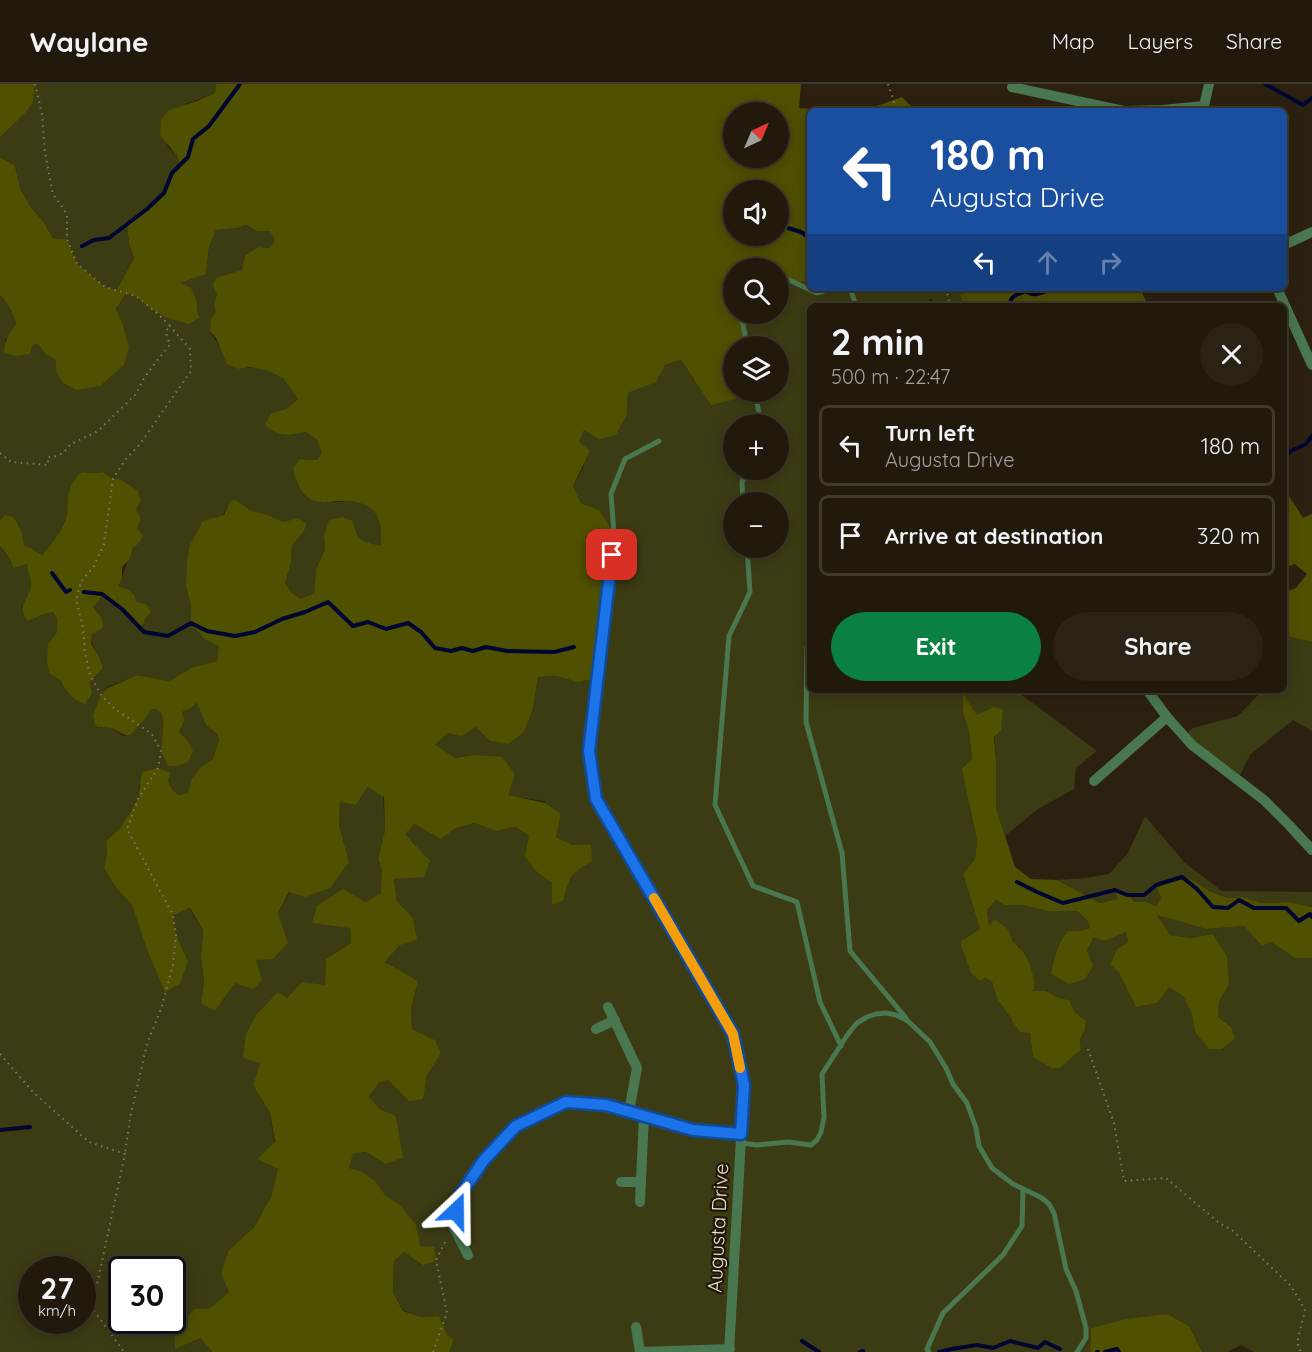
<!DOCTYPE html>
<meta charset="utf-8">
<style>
body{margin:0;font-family:Quicksand,sans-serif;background:#292215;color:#f1f3f6;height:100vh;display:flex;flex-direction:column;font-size:22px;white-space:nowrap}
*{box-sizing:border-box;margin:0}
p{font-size:20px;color:#a2a09d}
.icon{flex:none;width:33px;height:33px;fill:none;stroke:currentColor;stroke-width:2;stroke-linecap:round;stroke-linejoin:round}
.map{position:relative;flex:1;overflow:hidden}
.sheet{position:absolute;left:807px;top:219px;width:480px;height:390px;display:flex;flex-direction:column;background:#21190c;border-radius:9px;box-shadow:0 3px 15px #0003,0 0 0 2px #3e382d}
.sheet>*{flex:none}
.top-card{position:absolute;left:807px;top:24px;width:480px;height:183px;border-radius:9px;box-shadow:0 3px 15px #0003,0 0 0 2px #3e382d;background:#1a4fa0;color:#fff;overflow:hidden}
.needle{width:39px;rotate:44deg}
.buttons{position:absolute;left:723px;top:18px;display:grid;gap:12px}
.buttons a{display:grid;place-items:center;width:66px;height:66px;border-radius:50%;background:#21190c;box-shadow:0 3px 15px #0003,0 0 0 2px #3e382d;font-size:30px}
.speed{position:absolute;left:18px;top:1172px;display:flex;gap:12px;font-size:30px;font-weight:700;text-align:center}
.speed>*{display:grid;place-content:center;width:78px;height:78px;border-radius:50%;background:#21190c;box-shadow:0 3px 15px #0003,0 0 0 2px #3e382d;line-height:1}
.speed small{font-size:15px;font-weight:400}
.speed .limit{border:3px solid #111;border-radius:9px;background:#fff;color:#111}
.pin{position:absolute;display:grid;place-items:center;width:51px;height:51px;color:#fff;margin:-26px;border-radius:12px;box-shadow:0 3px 9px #0006}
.me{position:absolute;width:66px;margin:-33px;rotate:23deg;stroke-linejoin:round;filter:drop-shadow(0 0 4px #0008)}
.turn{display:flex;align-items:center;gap:21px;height:126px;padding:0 24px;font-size:27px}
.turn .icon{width:78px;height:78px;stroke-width:2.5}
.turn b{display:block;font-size:42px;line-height:51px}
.lanes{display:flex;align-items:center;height:57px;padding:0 24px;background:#0003;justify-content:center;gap:30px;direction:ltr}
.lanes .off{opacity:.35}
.round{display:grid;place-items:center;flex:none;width:63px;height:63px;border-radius:32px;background:#292215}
.headline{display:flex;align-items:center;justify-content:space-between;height:102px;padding:0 24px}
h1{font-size:36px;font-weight:700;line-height:45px}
.button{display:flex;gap:12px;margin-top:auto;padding:12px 24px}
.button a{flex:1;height:69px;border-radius:36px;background:#0b8043;color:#fff;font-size:24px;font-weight:700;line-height:69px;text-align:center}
.button a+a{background:#292215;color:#f1f3f6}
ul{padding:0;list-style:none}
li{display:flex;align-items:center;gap:18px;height:81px;margin:0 12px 9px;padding:0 12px;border:3px solid #3e382d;border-radius:9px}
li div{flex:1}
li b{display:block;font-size:22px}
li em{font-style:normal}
header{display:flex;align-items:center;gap:36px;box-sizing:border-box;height:84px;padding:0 30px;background:#21190c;border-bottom:2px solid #3e382d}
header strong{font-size:28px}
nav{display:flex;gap:33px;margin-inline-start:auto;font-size:21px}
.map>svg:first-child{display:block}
</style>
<header>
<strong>Waylane</strong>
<nav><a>Map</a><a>Layers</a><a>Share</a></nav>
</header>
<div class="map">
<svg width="1312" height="1268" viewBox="0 0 1312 1268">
<rect width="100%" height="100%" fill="#2c2110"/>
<!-- green -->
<g fill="#3b3c13" fill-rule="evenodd">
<path d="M35 0H216L215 9 186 20 167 62 177 72 180 80 172 89 164 109 147 125 127 140 129 160 134 172 117 206 105 203 77 180 67 155 53 154 43 137 31 124 20 104 15 82 0 73V53L33 18Z"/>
<path d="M246 141 257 147H271L275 156 270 164 259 163 245 171 243 186 234 189 217 210 216 228 210 247 220 263 239 285C253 282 273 284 284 295 290 301 294 309 298 315L286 325 271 329 292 351 306 348 317 356 323 369 317 376 300 375 320 419C359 415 382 413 381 461 369 460 361 459 355 447L324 453 325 465 316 485 314 509 302 516 293 510 285 499 291 479 292 462 304 447 298 434 283 438 268 431 250 426 242 420 228 422 187 492 186 502 191 522V539L204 555 220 562 217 577 193 583 169 597 137 591 108 603 93 632 100 644H112L123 652 129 651 147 633 150 626 156 625 162 630 163 642 161 667 188 657 179 648 185 636 182 628 191 624 198 619 206 641 217 650 219 655 213 675 201 683 188 709 178 711 172 705 168 697 171 689 158 684 139 702 138 715 121 743 106 757 107 768 104 784 116 804 132 821 139 840 188 877 176 851 173 831 189 824 203 846 201 873 204 898 201 920 215 927 235 899 256 876 278 829 290 808 349 778 339 741 340 717 367 703 383 712 385 746 378 775 382 786V809L365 818 350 844 351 859 326 875 325 902 260 979 253 1001 270 1029 278 1085 271 1113 254 1143 229 1166V1208L209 1225 200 1254 213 1267 212 1268H0V462C7 472 14 482 27 480 27 486 29 488 31 494 33 504 26 515 22 523L28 537 42 531 53 528 57 535V548L48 560 50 590 60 596 65 605 74 615 85 619 89 599 97 591 99 573C87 554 90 552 102 534L93 523 99 517 102 510 122 525 140 544 146 534 136 518 118 502C127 486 126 471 140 458L137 444 120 395H113L103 388 91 389 82 388 69 406 68 428 62 443 54 459 42 471 31 464 24 463 5 431 0 436V211C8 220 13 228 16 240L11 250 4 257 32 261 38 260 45 270 56 276V287L122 238 116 225 126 209 136 212 157 229 200 232 197 227V217L181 199 206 190 209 163 216 146 237 144ZM32 1185H82V1236H32ZM122 1185H172V1236H122Z"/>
<path d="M810 168V204H976L978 207 960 210 963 222H935L932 214 920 222H810V606H1015L1097 667 1076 684 1074 705 1038 725 1005 752 996 724V677L993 623 977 631 964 611 963 629 969 647 972 675 969 719 977 757 975 775 963 790 980 845 960 859 985 894 992 898C1001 924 1009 932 1030 949L1033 973 1053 985 1060 984 1081 966 1080 955 1085 946 1086 937 1075 928 1069 916 1059 914 1046 907H1032L1020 863 1011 857 1010 849 989 842 987 826 996 816 1005 821H1022L1048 827H1077L1087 836 1090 844 1080 847 1087 866 1094 853 1115 852 1126 848 1128 858 1117 865 1110 880 1119 889 1136 923 1157 919 1169 902 1183 912 1192 930 1195 948 1231 943 1218 933 1219 918 1229 900 1214 850 1191 854 1170 851 1157 831 1206 845 1244 842 1262 862 1271 858 1295 874H1312V1268H1254L1241 1261 1227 1268H1202L1189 1242 1168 1230 1091 1244 1090 1268H449L454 1256 447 1250 439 1232 421 1233 403 1226 393 1208 394 1177 404 1168 421 1181 420 1162 400 1121 386 1112 375 1097 348 1084 353 1070 366 1068 385 1080 402 1074 396 1032 380 1025 369 1014 379 999 388 996 409 1016 441 969 435 956 412 945 411 927 418 897 385 878 400 861 413 834 397 817 394 794 416 761 404 750 414 740 441 755 456 744 474 739 496 747 515 743 529 752 538 789 552 799V820L564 816 568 800 591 761H573L556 753 561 730 545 719V717L508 712 475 671 455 674 434 662 448 649 462 651 476 643 490 657 509 660 524 648 533 625 538 593 556 592 578 598 599 426 581 419 573 402 584 382 579 358 584 345 627 330 628 309 640 305 665 281 681 276 694 296 736 315 743 308H778V262H747L741 230H778V184H734L728 182ZM734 340H778V386H734ZM734 418H778V464H734Z"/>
<path d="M1284 549 1291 553 1312 558V647L1293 636 1250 671 1238 695 1184 652 1193 644 1238 632 1259 610 1258 606H1284Z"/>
<path d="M1145 732 1185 779 1222 807 1312 808V823L1289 818 1261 819 1244 813 1228 814 1211 808 1195 797 1161 814 1156 822 1146 818H1134L1116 807 1118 815 1100 819 1057 796 1086 794 1109 790 1128 769Z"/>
</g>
<!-- forest -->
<g fill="#4f5000" fill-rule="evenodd">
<path d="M0 0H35L33 18 25 29 0 53Z"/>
<path d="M216 0H801L799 24 837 27H810V196L796 199 779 191 778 184H734V230H741L747 262H734V308H743L736 315 711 321 681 276 665 281 656 298 628 309 627 330 616 351 599 355 584 346 579 358 590 367 573 402 581 419 599 426 614 450 597 594 578 598 556 592 538 593 533 625 524 648 509 660 490 657 476 643 462 652 448 649 435 661 455 674 475 671 502 673 515 690 508 711 545 719 561 730 556 753 573 761H591L592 777C571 789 569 793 564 816L552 821V799L538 789 525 773 529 752 515 743 496 747 474 739 456 744 441 755 414 740 405 750 430 777 424 793 394 795 397 817 413 834 417 856 400 861 385 878 418 897 411 926 412 945 435 956 441 969 427 991 423 1015 409 1017 388 996 379 999 369 1013 380 1025 396 1032 403 1074 385 1080 366 1068 353 1070 349 1084 360 1087 375 1097 386 1112 400 1121 416 1141 420 1162 434 1163 436 1176 431 1179 422 1181 404 1168 394 1177 393 1208 403 1227 421 1233 439 1232 447 1250 454 1256 449 1268H212V1267L200 1254 175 1265V1250L194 1225H209L229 1208 221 1189 229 1166 254 1143 271 1113 278 1085 257 1075 275 1058 270 1029 253 1001 260 979 243 974 246 950 257 930 278 908 287 914 302 898 325 901 326 875 351 859 350 844 312 839 317 822 343 805 365 818 381 809 382 786 378 775 385 746 384 713 367 703 356 721 340 718 339 741 349 778 330 804 305 813 289 808 278 829 288 859 273 875 256 876 262 897 253 905 235 899 215 927 201 920 204 898 201 873 203 846 190 824 173 831 176 851 188 877 180 900 165 908 148 868 132 821 116 804 104 784 107 768 106 757 121 743 138 715 142 688 158 684 171 689 168 697 172 705 178 711 188 709 192 695 201 683 213 675 219 655 217 650 206 641 197 619 191 624 182 628 185 636 179 648 188 657 193 667 188 678 177 682H168L161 667 163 642 162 630 156 625 150 626 147 633 130 651C121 652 118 646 111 644 104 643 101 645 95 641L93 632 101 611 108 604 137 591 169 597 193 583 217 577 219 562 204 555 191 539V522L186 502 187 476 190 461 203 437 224 431 228 422 234 416 242 420 250 426 268 431 283 438 298 434 306 440 304 447 292 462 291 479 285 499 293 510 301 515 314 509 316 485 325 465 324 453 329 436 342 433 353 437C357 456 362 459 381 461 382 427 372 416 338 417 332 417 325 420 319 418 302 415 296 398 293 384L300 375 317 376 322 369 317 356 306 348C290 352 278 353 265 341L271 329 286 325 298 315 283 294 269 287 250 283 239 285 227 280 216 254 210 247 211 234 216 228 214 220 217 210 213 201 216 194 242 186 245 171 259 163 270 164 275 156 270 147H257L246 141 237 144 216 146 209 163 206 190 181 199 191 204 197 217V227L200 233 189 240C178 237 166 234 156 228 143 220 141 213 126 209L116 225 122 238 129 263 124 281 100 302 76 306 62 298 56 287V276L45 270 38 260 32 261 30 270 17 272 4 269C5 254 9 252 16 240 13 228 8 220 0 211V73L15 82 20 104 31 124 43 137 53 154 67 155 77 180 105 203 117 206 134 173 129 160 127 140 147 125 164 109 172 89 180 80 177 72 160 51 161 35 169 26 197 17 215 9ZM734 28H778V74H734ZM734 106H778V152H734Z"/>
<path d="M902 13 916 27H863Z"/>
<path d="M976 204H1140L1148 222H963L960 210 977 207Z"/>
<path d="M82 388 91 389 103 388 113 395H120L138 407 141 417 136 425 141 435 137 444 143 451 140 458 133 465 129 476 122 483V495L118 502 129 506 135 512 136 518 146 520 151 528 146 534 140 545 122 525 102 510 99 517 93 523 102 534 103 544 92 550 91 560 99 573 103 584 89 599 92 609 85 620 74 615 65 605 60 596 50 590 47 579 48 560 57 548V535L53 528 42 531 28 537C15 521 30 516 31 500 31 492 27 488 27 480L13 484 11 476 0 462V436L5 431 13 433C20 444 23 449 24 462L31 464 42 471C53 459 62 447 67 431 68 426 67 422 68 417 68 405 73 396 82 388Z"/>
<path d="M1284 404 1303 434 1312 430V558L1290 553 1284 549V514L1285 508 1296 504 1307 490 1295 480 1284 484Z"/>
<path d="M963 609 977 631 993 623 1003 625 1001 646 994 653 996 677V724L1015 783 1031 795 1057 796 1100 819 1118 815 1115 806 1129 811 1134 818H1146L1156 822 1161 814 1156 801 1182 793 1195 797 1211 808 1228 814 1244 813 1261 819 1289 818 1312 823V874H1295L1271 858 1262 862 1244 842 1206 845 1157 831 1170 851 1191 854 1213 850 1227 873 1229 900 1219 918 1218 933 1231 943 1235 954 1222 965H1209L1195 948 1192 930 1183 912 1169 903 1157 919 1136 923 1119 889 1110 880 1117 865 1128 858 1126 848 1104 857 1094 853 1087 866 1093 882 1085 895 1069 900 1051 890C1054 874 1058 859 1068 847H1080L1090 844 1087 836 1077 827H1048L1022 821H1005L996 816 987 826 989 842 995 836C1005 842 1010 845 1012 857 1029 871 1031 881 1035 902L1032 907H1046L1059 914 1069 916 1075 928 1086 937 1085 946 1080 955 1081 966 1060 984 1053 985 1033 973 1030 949 1020 948 1012 937 1011 934 998 916 992 898 985 894 980 897 971 889 960 858 980 845 963 790 975 775 977 757 962 685 972 675 969 647 963 629Z"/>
<path d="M1168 1230 1189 1242 1202 1268H1090L1091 1244 1126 1235Z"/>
</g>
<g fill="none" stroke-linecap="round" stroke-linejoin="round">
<!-- stream -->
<g stroke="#000531" stroke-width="4">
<path d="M1265 0 1303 21 1312 14"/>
<path d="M788 144 801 148 810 154"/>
<path d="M82 162 94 156 109 154 147 125 164 109 172 89 188 73 193 55 209 42 240 0"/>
<path d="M1009 222C1011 211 1016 211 1026 207 1034 214 1041 208 1050 206 1055 204 1060 206 1065 204"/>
<path d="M1284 374 1291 367 1306 360 1312 352"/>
<path d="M52 489 66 508 70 506"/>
<path d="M84 508 102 510 122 525 144 548 168 552 191 539 207 547 235 552 255 548 282 535 305 528 328 518 353 542 368 538 386 545 408 539 421 548 435 564 451 567 462 564 473 567 486 563 507 567 554 568 574 563"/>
<path d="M1017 798 1037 808 1063 819 1115 806 1127 811H1144L1156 801 1182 793 1197 805 1213 823 1228 824 1239 816 1254 824H1286L1299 837 1310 830 1312 833"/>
<path d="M0 1046 30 1043"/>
<path d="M802 1257 819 1268"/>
<path d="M860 1268 863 1267"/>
<path d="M939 1268 952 1265 977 1261 993 1264 1010 1257 1038 1264 1045 1258 1060 1265"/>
<path d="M1097 1268H1098"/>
<path d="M1105 1268 1117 1265 1119 1268"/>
</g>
<!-- path -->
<g stroke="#807769" stroke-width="2" stroke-dasharray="1.5 4.5" stroke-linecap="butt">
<path d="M35 0 42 30 45 69 53 110 67 130V155L77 180 105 203 136 212 157 229 169 241"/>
<path d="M888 0 897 27"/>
<path d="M946 204 950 222"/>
<path d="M0 369 11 378 48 381V373H54L63 369 71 360 98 347 136 310 144 294 159 274 170 261 166 249 169 241 190 265 191 287 140 360 125 376 113 395 104 460 94 482 81 498 76 516 83 543 85 568 90 591 101 611 115 625 152 650 161 667 158 684 138 715 127 745 173 831 176 851 173 881 161 925 147 960 130 1034 125 1070"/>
<path d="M963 609 970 606"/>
<path d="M1088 965 1114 1039 1124 1097 1166 1094 1218 1138 1233 1147 1291 1202 1305 1226 1297 1259 1301 1268"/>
<path d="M0 970 33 1008 89 1058 125 1070 92 1224 124 1268"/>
<path d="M433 1268 447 1229 436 1176 447 1154"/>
</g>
<!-- service -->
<g stroke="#497750" stroke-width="5">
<path d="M778 191 817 209 834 204"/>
<path d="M850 204 856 222"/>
<path d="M741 230 747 262"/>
<path d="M755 308 761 340"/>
<path d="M743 418 742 398 747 386"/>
<path d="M614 450 611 410 625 375 659 357"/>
<path d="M747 464 750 508 729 552 715 721 753 802 797 818 820 918 841 962"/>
<path d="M810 557 807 563 806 638 842 769 850 867 906 934"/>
<path d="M740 1059 757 1061 788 1058 811 1061 817 1056 821 1048 824 1033 822 990 848 950 857 939 867 933 876 930 886 929 896 931 908 937 930 958 946 984 953 1000 967 1019 976 1044 979 1062 992 1084 1013 1100 1042 1114 1049 1120 1054 1129 1066 1185 1076 1207 1086 1244V1254L1077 1268"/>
<path d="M929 1268 927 1265 943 1229 1003 1171 1022 1142 1023 1106"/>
</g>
<!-- minor -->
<g stroke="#497750" stroke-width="10">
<path d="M1012 3 1124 27"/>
<path d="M1205 26 1204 22 1209 0"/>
<path d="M1126 27 1163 26 1204 22"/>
<path d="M1284 161 1312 148"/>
<path d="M1277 204 1312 281"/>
<path d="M614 450 589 667 596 715 733 950 744 1001 729 1268"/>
<path d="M1147 606 1167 633 1192 661 1264 716 1289 741 1312 766"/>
<path d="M1094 697 1167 633"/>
<path d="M608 923 637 984 629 1027"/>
<path d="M596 945 615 936"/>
<path d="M621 1098H641"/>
<path d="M640 1118 644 1032"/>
<path d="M468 1171 453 1142 460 1111 485 1076 516 1042 566 1018 606 1021 693 1046 741 1050"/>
<path d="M636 1243 640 1268"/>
<path d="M640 1268 730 1265"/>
</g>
</g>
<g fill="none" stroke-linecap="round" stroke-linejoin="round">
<!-- route casing -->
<g stroke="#114b97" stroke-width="15">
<path id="route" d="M456 1127 460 1111 484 1076 516 1042 566 1018 606 1021 693 1046 741 1050 744 1001 733 950 596 715 589 667 612 471"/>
</g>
<!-- route -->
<use href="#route" stroke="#1a73e8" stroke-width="10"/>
<!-- slow -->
<path stroke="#f59e0b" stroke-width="10" d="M654 814 733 950 740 984"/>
</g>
<g text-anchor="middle" stroke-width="4.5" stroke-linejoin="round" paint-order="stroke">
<!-- street labels -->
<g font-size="20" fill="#e6dfd4" stroke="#221707">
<text transform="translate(718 1144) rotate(-87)" y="7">Augusta Drive</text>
</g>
</g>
</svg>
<div class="buttons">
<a><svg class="needle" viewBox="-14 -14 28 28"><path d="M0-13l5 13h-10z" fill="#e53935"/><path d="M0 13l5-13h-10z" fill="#a2a09d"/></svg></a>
<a><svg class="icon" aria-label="sound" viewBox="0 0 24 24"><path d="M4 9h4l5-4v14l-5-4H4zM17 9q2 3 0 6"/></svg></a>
<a><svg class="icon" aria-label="search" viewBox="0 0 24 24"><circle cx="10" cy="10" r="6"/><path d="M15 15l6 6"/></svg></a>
<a><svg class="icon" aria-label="layers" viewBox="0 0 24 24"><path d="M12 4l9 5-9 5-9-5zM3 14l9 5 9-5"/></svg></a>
<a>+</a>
<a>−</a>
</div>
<div class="speed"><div>27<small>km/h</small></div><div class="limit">30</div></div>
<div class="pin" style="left:612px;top:471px;background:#d93025"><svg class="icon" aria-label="arrive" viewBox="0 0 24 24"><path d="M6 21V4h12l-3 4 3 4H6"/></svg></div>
<svg class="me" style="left:456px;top:1127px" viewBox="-20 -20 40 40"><path d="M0-17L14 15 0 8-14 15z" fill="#1a73e8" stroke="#fff" stroke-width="4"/></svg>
<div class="top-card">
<div class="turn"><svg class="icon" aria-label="left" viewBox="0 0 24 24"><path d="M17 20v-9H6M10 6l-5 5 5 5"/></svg><div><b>180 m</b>Augusta Drive</div></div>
<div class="lanes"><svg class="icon" aria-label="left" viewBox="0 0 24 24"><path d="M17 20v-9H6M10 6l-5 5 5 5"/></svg><svg class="icon off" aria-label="ahead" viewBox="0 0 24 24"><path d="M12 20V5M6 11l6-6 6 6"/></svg><svg class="icon off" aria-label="right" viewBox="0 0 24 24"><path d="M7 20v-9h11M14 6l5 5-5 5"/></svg></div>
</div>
<section class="sheet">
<div class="headline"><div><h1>2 min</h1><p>500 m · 22:47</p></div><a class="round"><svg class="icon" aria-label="close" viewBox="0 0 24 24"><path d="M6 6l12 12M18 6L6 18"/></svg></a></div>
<ul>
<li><svg class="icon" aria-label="left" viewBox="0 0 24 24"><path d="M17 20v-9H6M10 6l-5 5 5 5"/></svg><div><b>Turn left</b><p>Augusta Drive</p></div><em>180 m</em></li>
<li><svg class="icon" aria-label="arrive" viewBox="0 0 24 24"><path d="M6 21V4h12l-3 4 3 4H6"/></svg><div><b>Arrive at destination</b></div><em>320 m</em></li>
</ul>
<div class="button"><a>Exit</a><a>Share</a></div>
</section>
</div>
